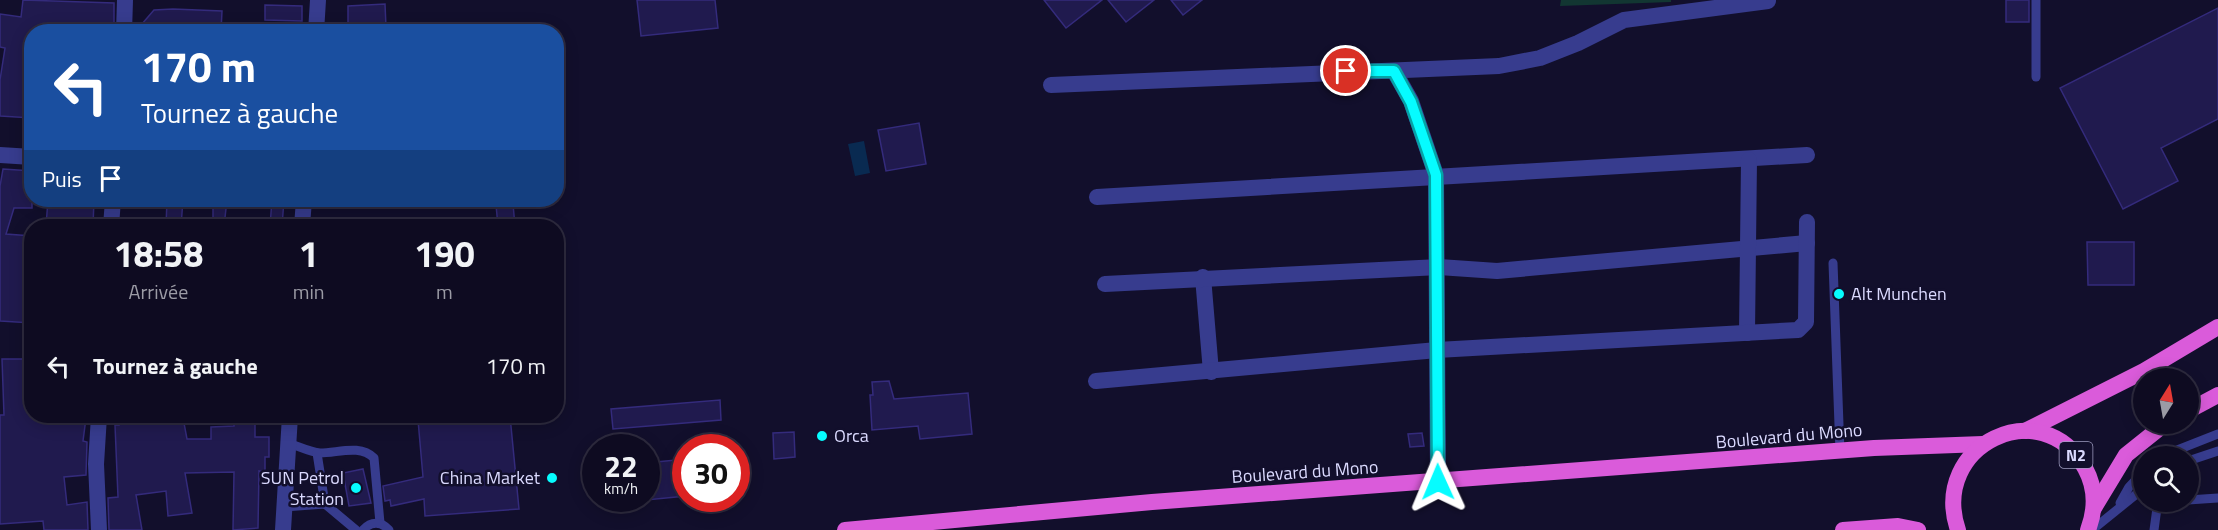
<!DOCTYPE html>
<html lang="fr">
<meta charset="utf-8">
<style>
body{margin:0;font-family:"Titillium Web",sans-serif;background:#1c192e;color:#f1f3f6;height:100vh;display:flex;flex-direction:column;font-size:22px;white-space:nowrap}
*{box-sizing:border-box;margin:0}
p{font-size:20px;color:#9b9ba5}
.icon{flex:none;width:33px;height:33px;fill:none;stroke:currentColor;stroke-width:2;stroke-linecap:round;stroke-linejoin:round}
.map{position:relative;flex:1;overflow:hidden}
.panel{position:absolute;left:24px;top:219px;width:540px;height:204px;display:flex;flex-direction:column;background:#0e0b21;border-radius:24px;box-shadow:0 3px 15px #0003,0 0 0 2px #2e2b3f}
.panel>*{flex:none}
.top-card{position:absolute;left:24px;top:24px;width:540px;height:183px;border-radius:24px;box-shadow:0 3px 15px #0003,0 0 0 2px #2e2b3f;background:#1a4fa0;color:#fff;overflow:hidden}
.needle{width:39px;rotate:11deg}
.controls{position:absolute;left:2133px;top:368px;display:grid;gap:12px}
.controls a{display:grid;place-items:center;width:66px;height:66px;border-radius:50%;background:#0e0b21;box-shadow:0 3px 15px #0003,0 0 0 2px #2e2b3f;font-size:30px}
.speed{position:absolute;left:582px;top:434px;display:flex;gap:12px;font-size:30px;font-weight:700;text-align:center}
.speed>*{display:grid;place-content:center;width:78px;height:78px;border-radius:50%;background:#0e0b21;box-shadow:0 3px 15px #0003,0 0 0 2px #2e2b3f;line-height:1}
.speed small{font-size:15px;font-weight:400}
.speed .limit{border:9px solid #d22;background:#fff;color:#111}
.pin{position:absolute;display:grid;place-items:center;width:51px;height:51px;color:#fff;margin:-26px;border:3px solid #fff;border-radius:50%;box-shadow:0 2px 6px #0007}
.me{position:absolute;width:66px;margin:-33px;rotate:359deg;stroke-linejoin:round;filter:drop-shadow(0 0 4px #0008)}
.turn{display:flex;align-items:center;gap:21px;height:126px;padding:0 18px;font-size:27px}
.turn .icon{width:78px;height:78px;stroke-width:2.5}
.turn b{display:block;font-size:42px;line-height:51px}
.then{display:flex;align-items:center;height:57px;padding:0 18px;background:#0003;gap:12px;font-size:22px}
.eta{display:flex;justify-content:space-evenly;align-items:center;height:102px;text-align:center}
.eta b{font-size:36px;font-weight:700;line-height:42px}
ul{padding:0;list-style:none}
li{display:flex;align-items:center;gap:18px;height:90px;padding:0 18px}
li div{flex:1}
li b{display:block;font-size:22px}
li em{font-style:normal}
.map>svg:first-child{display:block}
</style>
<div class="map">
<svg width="2218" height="530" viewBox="0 0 2218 530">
<rect width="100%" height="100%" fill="#120f2c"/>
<!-- green -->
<path fill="#123632" d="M1561 0H1671V2L1560 6Z"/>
<!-- water -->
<path fill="#092a51" d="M864 141 870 173 855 176 848 144Z"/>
<!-- building -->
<g fill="#201a4e" stroke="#342b7c" stroke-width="1.5">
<path d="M23 0 114 3V23H93L91 32H32V118L0 116V80L5 48 0 47V14L21 17Z"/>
<path d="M637 0H715L718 28 641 36Z"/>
<path d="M1044 0H1102L1066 28Z"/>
<path d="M1108 0H1154L1126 22Z"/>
<path d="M1171 0H1202L1183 15Z"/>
<rect x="2006" y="0" width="23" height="22"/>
<path d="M385 4 386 27 348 29V6Z"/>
<path d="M265 5 302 6V21L265 20Z"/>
<path d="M2218 8V119L2161 148 2178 181 2123 209 2060 88Z"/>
<path d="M173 9 222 11 221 32H135L154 10Z"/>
<path d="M919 123 926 164 886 171 878 130Z"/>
<path d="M3 169 32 171V208H14L6 234 32 236V323L0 321V186Z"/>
<path d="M48 200H94L93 226H46Z"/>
<path d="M167 200H183L181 226H166Z"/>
<path d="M213 200H227L224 226H213Z"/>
<path d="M272 200H284L282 226H270Z"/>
<path d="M513 204 515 226H498L496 205Z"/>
<path d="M2087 242H2134V285H2088Z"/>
<path d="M2 359H32V416L86 418 83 441 87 442 86 475 64 477 67 505 87 502 88 530H44L43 521 0 524V415H4Z"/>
<path d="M889 381 894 399 968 393 972 434 920 439 918 426 872 430 870 395H873L872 382Z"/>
<path d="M720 400 721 420 613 429 611 409Z"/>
<path d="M119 416H149L148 424 184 423 187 439H211V427L234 426V416H251L250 422H255V437H269V457H265V472L259 471 258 528 233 530 234 472 185 473 192 513 168 516 166 491 136 495 142 530H109L108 498 118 497 115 425H119Z"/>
<path d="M464 416H510L519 509 425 516 424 499 391 506 390 500 385 501 383 486 423 477 418 420Z"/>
<path d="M794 432 795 457 774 459 773 433Z"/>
<path d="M1422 433 1424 446 1410 447 1408 434Z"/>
<path d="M686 459V496L646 500V463Z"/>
<path d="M363 469 371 503 349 506 343 473Z"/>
</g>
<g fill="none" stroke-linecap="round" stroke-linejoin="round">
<!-- service -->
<g stroke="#373c8e" stroke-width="9">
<path d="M2036 77V0"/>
<path d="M1833 263 1840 452"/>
<path d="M288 443C298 446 310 452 320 453 338 453 360 444 374 458L380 523"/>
<path d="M317 453 325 504 356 530"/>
<path d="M2162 456 2218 434"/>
<path d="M2188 461 2218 451"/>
<path d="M2188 500 2218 498"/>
<path d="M2120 503 2129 487 2144 471"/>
<path d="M284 507 325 504"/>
<path d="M363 530C371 521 381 521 389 530"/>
<path d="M2092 530 2144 488"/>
<path d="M2154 530 2157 508 2173 501"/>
</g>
<!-- minor -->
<g stroke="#373c8e" stroke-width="16">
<path d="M124 32 125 0"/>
<path d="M1394 71 1411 101 1436 175 1438 482"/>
<path d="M1051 85 1499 66 1540 58 1578 43 1624 20 1768 1"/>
<path d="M0 155 32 157"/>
<path d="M1097 197 1807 155"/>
<path d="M111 226 113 200"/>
<path d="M1203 277 1211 372"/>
<path d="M1105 284 1439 267 1497 271 1807 243"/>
<path d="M1747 333 1749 160"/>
<path d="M1096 381 1437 350 1798 330 1806 322 1807 222"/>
<path d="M99 416 96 464 99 530"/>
</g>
<!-- tertiary -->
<g stroke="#373c8e" stroke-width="16">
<path d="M316 32 318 0"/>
<path d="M302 226 304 200"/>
<path d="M283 530 290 416"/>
</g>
<!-- trunk -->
<g stroke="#da5bda" stroke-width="16">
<path d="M2188 411 2218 395"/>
<path d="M2025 431 2144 371 2218 327"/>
<path d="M2094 508 2126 455 2166 423"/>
<path d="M845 530 1152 502 1874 448 1983 444"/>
<path d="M1843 530 1898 526 1918 530"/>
<path d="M1958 530C1929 445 2042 391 2085 468 2096 488 2096 509 2088 530"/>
</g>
</g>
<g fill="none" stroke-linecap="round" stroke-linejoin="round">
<!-- route casing -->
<g stroke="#04a4a6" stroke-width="15">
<path id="route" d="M1346 71H1394L1411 102 1436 175 1438 482"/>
</g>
<!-- route -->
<use href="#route" stroke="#06fcff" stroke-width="10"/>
</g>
<!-- markers -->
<g fill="#06fcff" stroke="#120f2c" stroke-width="2">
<circle cx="1839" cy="294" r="6"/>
<circle cx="822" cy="436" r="6"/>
<circle cx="552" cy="478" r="6"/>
<circle cx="356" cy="488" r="6"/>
</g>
<g text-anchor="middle" stroke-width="5" stroke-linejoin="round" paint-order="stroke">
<!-- shield labels -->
<rect fill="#120f2c" stroke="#9f9dc0" stroke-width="1.5" x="2059.5" y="442" width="33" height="26" rx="4.5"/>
<g font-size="16" font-weight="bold" fill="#dbdaff">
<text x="2076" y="461">N2</text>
</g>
<!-- poi labels -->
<g font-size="18" fill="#dbdaff" stroke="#120f2c" text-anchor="start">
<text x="1851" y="300">Alt Munchen</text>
<text x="834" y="442">Orca</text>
<text x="344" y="484" text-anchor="end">SUN Petrol<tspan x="344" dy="21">Station</tspan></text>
<text x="540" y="484" text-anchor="end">China Market</text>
</g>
<!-- street labels -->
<g font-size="18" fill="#dbdaff" stroke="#120f2c">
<text transform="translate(1789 436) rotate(-5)" y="6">Boulevard du Mono</text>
<text transform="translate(1305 472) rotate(-4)" y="6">Boulevard du Mono</text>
</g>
</g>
</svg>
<div class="controls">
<a><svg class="needle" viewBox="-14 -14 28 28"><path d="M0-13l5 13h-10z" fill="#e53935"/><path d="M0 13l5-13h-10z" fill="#9b9ba5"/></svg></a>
<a><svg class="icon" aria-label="search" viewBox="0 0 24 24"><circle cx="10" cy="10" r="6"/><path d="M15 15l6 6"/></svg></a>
</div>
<div class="speed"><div>22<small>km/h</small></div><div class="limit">30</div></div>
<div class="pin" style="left:1346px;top:71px;background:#d93025"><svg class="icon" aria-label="arrive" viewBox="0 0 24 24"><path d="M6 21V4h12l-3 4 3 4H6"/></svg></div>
<svg class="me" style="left:1438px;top:482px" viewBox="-20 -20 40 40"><path d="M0-17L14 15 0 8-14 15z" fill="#06fcff" stroke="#fff" stroke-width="4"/></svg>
<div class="top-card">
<div class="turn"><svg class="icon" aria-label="left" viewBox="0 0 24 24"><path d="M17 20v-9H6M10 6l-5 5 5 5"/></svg><div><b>170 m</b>Tournez à gauche</div></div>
<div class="then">Puis<svg class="icon" aria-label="arrive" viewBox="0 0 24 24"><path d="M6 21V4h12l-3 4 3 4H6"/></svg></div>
</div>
<section class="panel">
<div class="eta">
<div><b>18:58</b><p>Arrivée</p></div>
<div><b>1</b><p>min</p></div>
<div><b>190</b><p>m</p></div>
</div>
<ul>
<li><svg class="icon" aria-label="left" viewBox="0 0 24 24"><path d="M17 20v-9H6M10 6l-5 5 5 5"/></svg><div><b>Tournez à gauche</b></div><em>170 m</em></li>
</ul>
</section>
</div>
